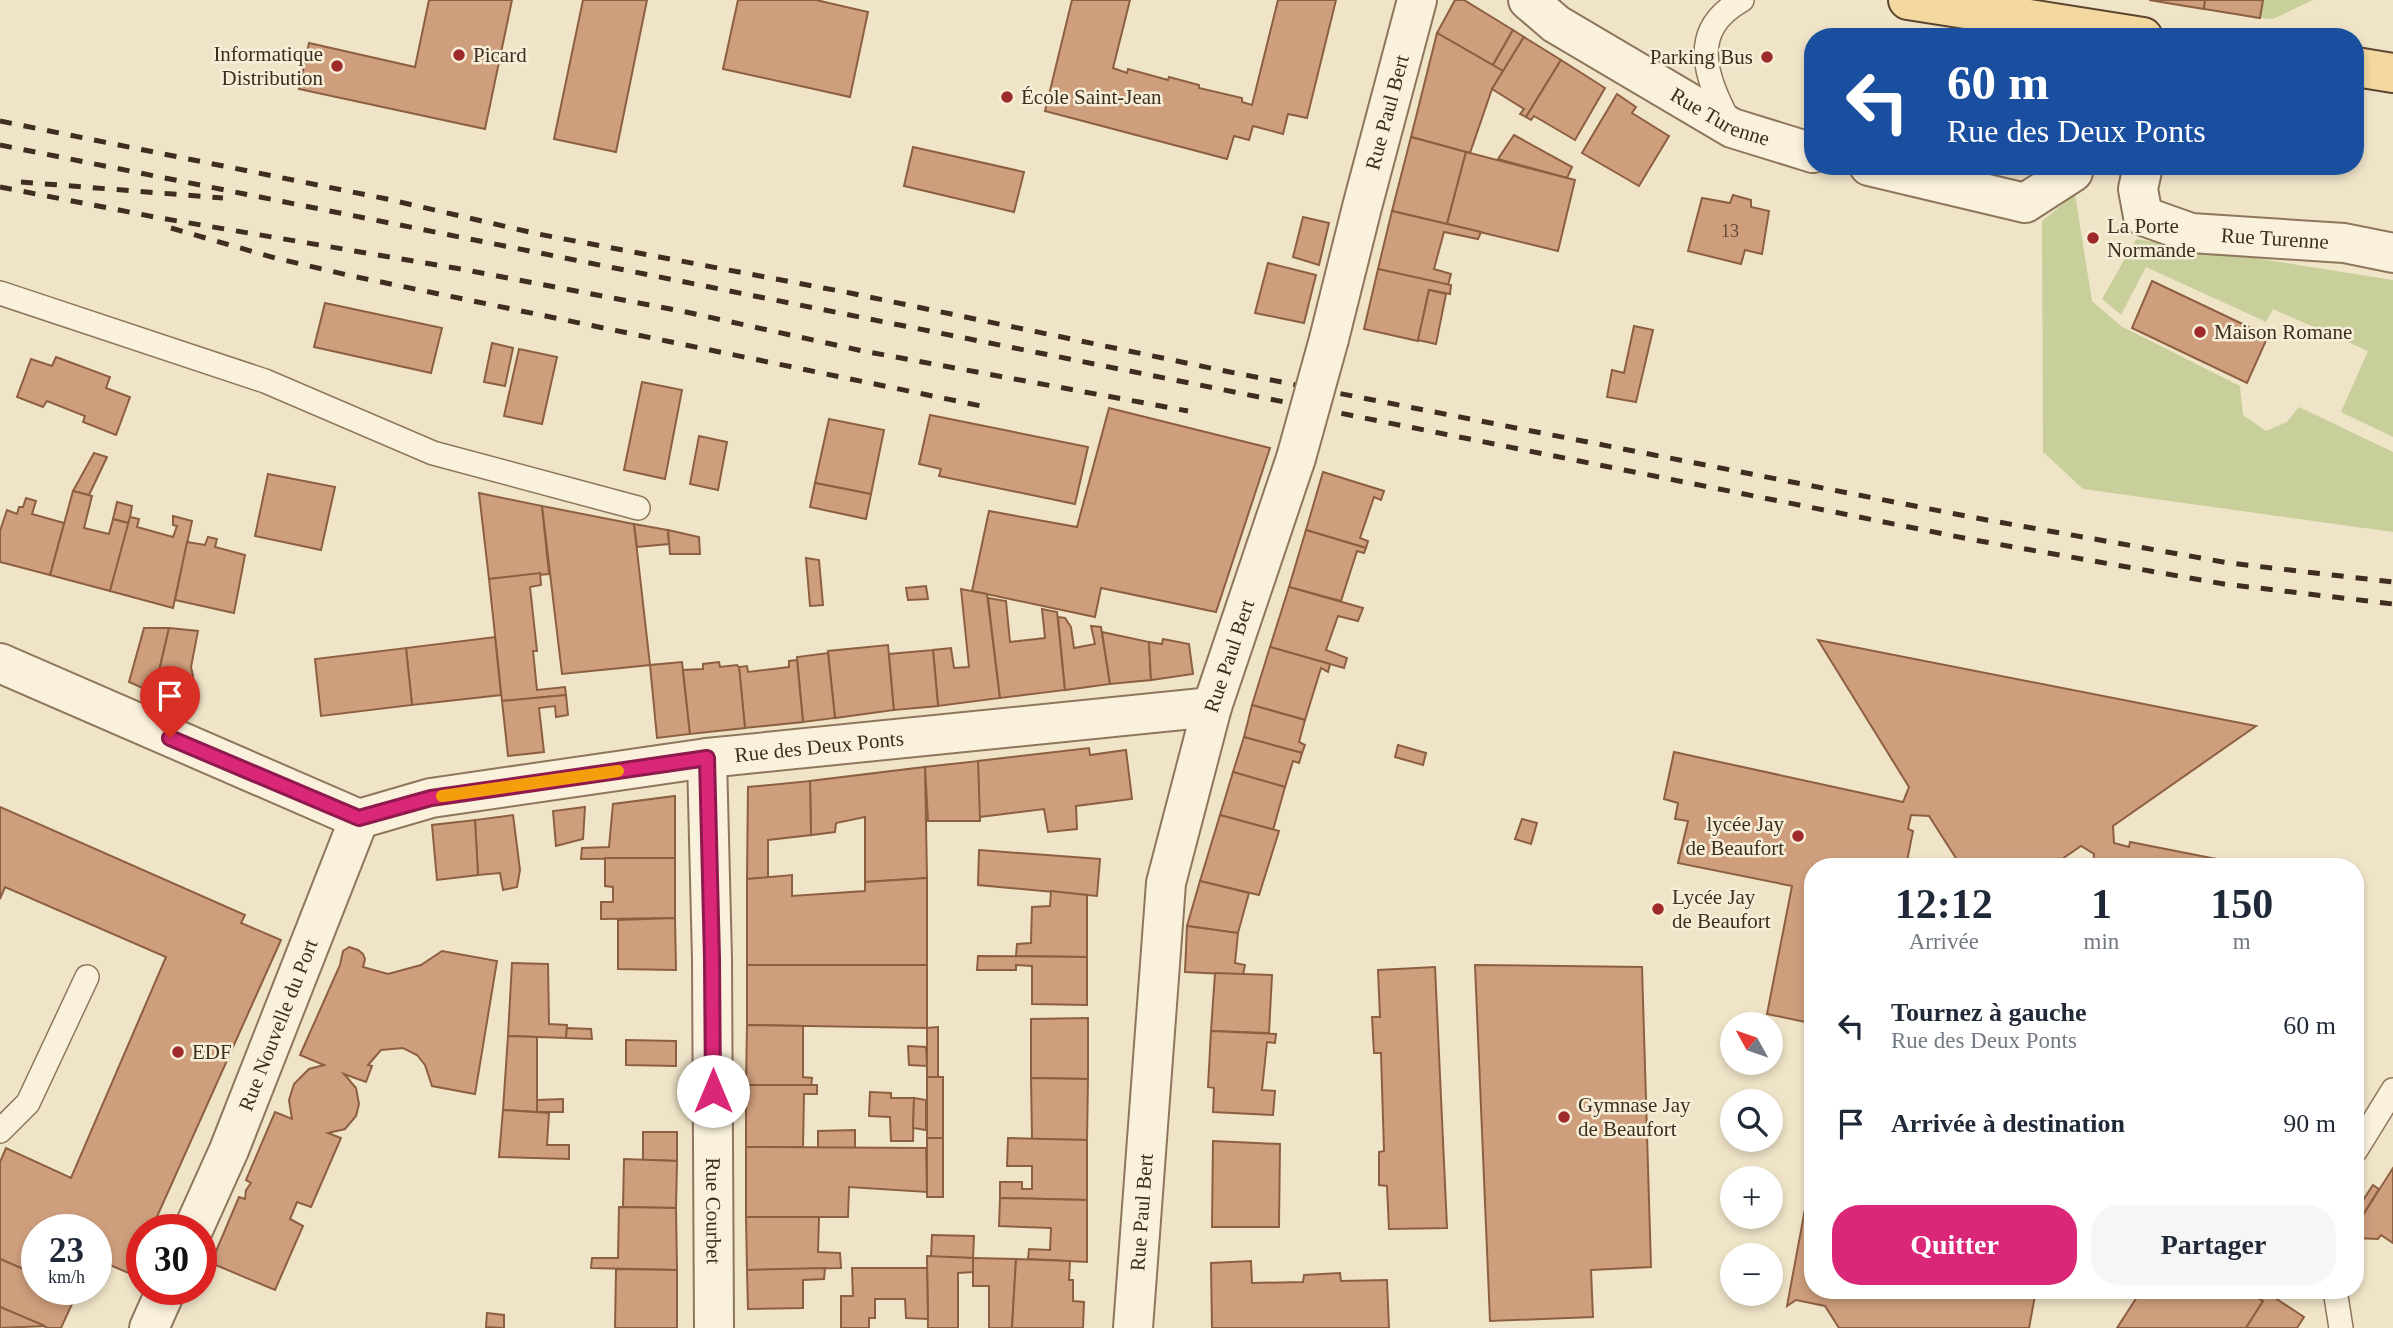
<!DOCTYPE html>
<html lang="fr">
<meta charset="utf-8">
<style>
body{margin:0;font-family:"Times New Roman",serif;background:#f6f6f7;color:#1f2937;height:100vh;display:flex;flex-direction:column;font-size:26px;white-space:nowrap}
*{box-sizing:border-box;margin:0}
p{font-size:23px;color:#747a83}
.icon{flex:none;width:38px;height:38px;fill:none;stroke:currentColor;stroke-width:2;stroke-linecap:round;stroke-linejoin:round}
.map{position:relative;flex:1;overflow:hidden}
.side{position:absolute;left:1804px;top:858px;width:560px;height:441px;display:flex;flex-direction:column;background:#fff;border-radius:28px;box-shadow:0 4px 10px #0003}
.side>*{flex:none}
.top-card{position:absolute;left:1804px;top:28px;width:560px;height:147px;border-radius:28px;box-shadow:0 4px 10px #0003;background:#1a4fa0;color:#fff;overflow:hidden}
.needle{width:46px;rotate:310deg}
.controls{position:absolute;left:1720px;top:1012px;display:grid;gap:14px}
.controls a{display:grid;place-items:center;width:63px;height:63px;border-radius:50%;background:#fff;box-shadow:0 4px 10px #0003;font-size:35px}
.speed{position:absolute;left:21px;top:1214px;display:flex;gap:14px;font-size:35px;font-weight:700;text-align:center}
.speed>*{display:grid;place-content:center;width:91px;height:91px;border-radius:50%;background:#fff;box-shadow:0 4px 10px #0003;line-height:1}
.speed small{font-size:18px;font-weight:400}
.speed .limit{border:10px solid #d22;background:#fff;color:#111}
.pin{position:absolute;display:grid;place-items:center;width:60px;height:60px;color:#fff;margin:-72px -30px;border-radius:50% 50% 50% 0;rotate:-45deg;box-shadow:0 0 7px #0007}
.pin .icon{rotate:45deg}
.me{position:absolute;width:77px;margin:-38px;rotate:0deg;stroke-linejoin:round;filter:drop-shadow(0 0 5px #0008)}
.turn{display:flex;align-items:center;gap:24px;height:147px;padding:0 28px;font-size:32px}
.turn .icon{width:91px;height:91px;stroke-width:2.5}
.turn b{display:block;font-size:49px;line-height:60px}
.eta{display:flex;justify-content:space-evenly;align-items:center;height:119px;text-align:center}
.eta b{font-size:42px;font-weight:700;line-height:49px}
.button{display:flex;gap:14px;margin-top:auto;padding:14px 28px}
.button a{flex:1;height:80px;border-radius:28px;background:#db2777;color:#fff;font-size:28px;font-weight:700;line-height:80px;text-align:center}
.button a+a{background:#f6f6f7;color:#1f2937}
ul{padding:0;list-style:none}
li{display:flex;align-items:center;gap:21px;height:98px;padding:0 28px}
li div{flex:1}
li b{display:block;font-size:26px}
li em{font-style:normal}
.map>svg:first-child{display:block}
</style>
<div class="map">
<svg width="2393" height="1328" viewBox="0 0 2393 1328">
<rect width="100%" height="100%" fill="#f0e4c8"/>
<!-- green -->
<g fill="#c9cf9b">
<path d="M2263 0H2313L2273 19 2260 18Z"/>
<path d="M2075 194 2092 301 2121 326 2240 386 2243 415 2266 431 2287 422 2299 407 2393 452V532L2083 489 2043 452 2042 221Z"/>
<path d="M2136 239 2393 280V437L2341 412 2368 351 2273 309 2266 322 2146 267 2121 315 2102 299Z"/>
</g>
<!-- building -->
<g fill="#cf9f7d" stroke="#8d5f41" stroke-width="2">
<path d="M429 0H512L485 129 299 89 309 43 415 67Z"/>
<path d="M583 0H647L616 152 554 139Z"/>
<path d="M738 0H816L868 12 850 97 723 69Z"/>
<path d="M1072 0H1130L1113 68 1127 73 1128 69 1168 80 1169 77 1199 85V88L1242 98V102L1252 105 1278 0H1336L1307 118 1288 114 1283 134 1253 126 1249 140 1234 136 1227 159 1045 111Z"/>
<path d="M1455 0H1464L1513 30 1493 65 1437 33Z"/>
<path d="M2149 0H2205L2204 9Z"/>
<path d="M2205 0H2263L2260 18 2204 9Z"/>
<path d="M1513 30 1524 37 1503 71 1493 65Z"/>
<path d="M1437 33 1503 71 1492 89 1470 153 1411 137Z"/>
<path d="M1524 37 1561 60 1526 117 1520 114 1524 109 1492 89Z"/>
<path d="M1561 60 1605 88 1575 140 1534 116 1531 120 1526 117Z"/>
<path d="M1617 94 1636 107 1632 113 1669 136 1639 186 1582 153Z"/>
<path d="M1514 135 1572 167 1567 178 1498 159Z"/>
<path d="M1411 137 1466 152 1447 224 1392 211Z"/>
<path d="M913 147 1024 172 1014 212 904 186Z"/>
<path d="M1466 152 1575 180 1558 251 1447 224Z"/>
<path d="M1733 195 1751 200V207L1769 211 1762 254 1745 250 1741 264 1688 251 1702 198 1730 203Z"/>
<path d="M1392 211 1481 232 1478 239 1444 232 1434 269 1451 274 1448 285 1378 269Z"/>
<path d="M1303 217 1329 223 1319 265 1293 257Z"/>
<path d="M1268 263 1316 275 1304 323 1255 313Z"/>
<path d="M1378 269 1451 285 1450 294 1429 290 1418 341 1364 329Z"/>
<path d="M2152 281 2268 336 2247 383 2132 328Z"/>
<path d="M1429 290 1446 294 1436 344 1418 340Z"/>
<path d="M325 303 442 328 431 373 314 347Z"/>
<path d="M1634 326 1653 330 1636 402 1607 397 1612 370 1624 373Z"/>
<path d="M492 343 513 348 505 386 484 382Z"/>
<path d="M519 349 557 357 542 424 504 416Z"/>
<path d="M56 357 110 377 106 388 130 397 116 435 83 422 85 416 47 401 43 407 17 397 31 359 52 366Z"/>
<path d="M642 382 682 390 665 479 624 470Z"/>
<path d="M1109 408 1270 448 1216 612 1101 588 1095 617 972 591 989 511 1077 527Z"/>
<path d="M930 415 1088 447 1075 504 939 476 941 469 919 464Z"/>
<path d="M829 419 884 430 871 494 815 483Z"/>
<path d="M699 436 727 442 718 490 690 484Z"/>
<path d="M94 453 107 457 89 495 73 491Z"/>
<path d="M1323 472 1384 491 1381 500 1374 497 1360 538 1368 541 1366 548 1306 530Z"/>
<path d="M268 474 335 487 321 550 255 536Z"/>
<path d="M815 483 871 494 866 519 810 507Z"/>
<path d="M73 491 92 496 84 528 109 534 113 519 129 523 110 591 50 575Z"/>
<path d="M479 493 542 506 549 574 489 579Z"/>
<path d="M26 498 36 501 32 514 64 523 50 575 0 562V531L7 510 17 514 19 507H23Z"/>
<path d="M117 502 132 506 129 523 113 519Z"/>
<path d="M542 506 634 524 650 665 562 674Z"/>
<path d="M173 516 192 521 173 608 110 591 130 517 139 519 137 527 173 537 177 526 173 525Z"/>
<path d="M634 524 668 530 669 544 637 547Z"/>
<path d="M668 530 699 537 700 554H670Z"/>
<path d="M1306 530 1366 548 1364 553 1357 551 1341 601 1289 587Z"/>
<path d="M208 537 217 539 215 547 245 555 234 613 175 600 187 542 205 545Z"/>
<path d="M806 558 819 560 823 605 810 606Z"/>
<path d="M540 573 541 585 530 587 537 651H533L537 690 565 687 566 695 502 701 489 579Z"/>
<path d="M926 586 928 599 908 600 906 588Z"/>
<path d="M1289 587 1363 608 1358 621 1338 616 1326 650 1347 658 1344 668 1270 647Z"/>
<path d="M961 589 987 594 1000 698 938 706 933 650 951 648 954 668 969 667Z"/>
<path d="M988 598 1006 601 1010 642 1045 638 1042 609 1057 612 1065 690 1000 698Z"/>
<path d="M1058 617 1065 618 1071 627 1074 648 1095 644 1091 626 1101 627 1110 684 1065 690Z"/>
<path d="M144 628H169L154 693 129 682Z"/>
<path d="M169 628 198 631 191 667 193 676 187 707 154 693Z"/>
<path d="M1102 632 1149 642 1151 680 1110 684Z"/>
<path d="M495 637 501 695 412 705 406 648Z"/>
<path d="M1163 639 1189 644 1193 674 1151 680 1149 642 1162 644Z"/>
<path d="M1818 640 2256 726 2113 826 2114 843 2129 847 2130 842 2252 866H2088L2093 865 2094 854 2081 846 2052 866H1961L1929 816 1911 815 1908 829 1913 831 1906 866H1813V1038L1807 1036 1810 1023 1767 1014 1792 886 1678 863 1688 821 1675 819 1678 803 1664 799 1674 752 1903 802 1909 787Z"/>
<path d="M888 645 894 710 835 718 828 651Z"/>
<path d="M1270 647 1330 664 1328 672 1321 668 1305 720 1252 705Z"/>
<path d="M406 648 412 705 321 716 315 659Z"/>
<path d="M933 650 938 706 894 710 889 654Z"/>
<path d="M828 653 835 718 803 722 797 657Z"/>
<path d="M797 660 803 722 745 728 739 667 747 666 748 672 789 667V661Z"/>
<path d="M682 662 690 734 657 738 650 665Z"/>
<path d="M719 662 720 667 737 665 739 667 745 728 690 734 683 670 703 669V664Z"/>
<path d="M566 695 568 715 556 717 555 706 539 708 544 752 508 756 502 701Z"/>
<path d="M1252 705 1305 720 1299 742 1305 745 1302 753 1244 737Z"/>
<path d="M1244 737 1302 753 1299 763 1293 761 1285 787 1233 772Z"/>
<path d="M1398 745 1426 753 1423 765 1395 757Z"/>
<path d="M1089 748 1090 755 1126 750 1132 799 1076 806 1077 829 1048 832 1044 809 979 817 978 761Z"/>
<path d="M978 761 980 821H928L925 767Z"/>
<path d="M925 767 927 878 865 882V817L836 823 835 832 811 835 810 781Z"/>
<path d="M1233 772 1285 787 1273 830 1220 815Z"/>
<path d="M810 781 811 835 768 840V878L747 879 748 787Z"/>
<path d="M675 796V858L581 859 582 848 609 847 613 804Z"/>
<path d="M0 807 245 915 241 923 281 940 151 1230H142V1251L131 1274 96 1259V1230H37V1275L0 1259V1162L6 1148 71 1178 166 957 5 887 0 899Z"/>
<path d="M585 807 583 839 556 846 553 811Z"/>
<path d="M513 815 520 870 517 887 503 890 500 873 478 875 475 820Z"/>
<path d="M1220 815 1279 831 1259 895 1200 881Z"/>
<path d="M1522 819 1537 823 1531 844 1515 839Z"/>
<path d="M475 820 478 875 437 880 432 825Z"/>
<path d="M979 850 1100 859 1097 896 978 885Z"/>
<path d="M605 858H675V918L601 919V902H613V887L605 886Z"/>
<path d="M792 875V896L865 891V882L927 878V965H747V879Z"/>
<path d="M1200 881 1249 893 1238 933 1187 926Z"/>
<path d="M1051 891 1087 895V957L1016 956 1017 944 1031 943 1032 907 1050 906Z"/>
<path d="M675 918 676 970 618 969V920Z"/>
<path d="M1187 926 1238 933 1235 963 1245 965 1243 975 1185 972Z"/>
<path d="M349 947 358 950 363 954 365 959 363 967 388 974 421 965 442 951 497 961 475 1094 432 1086 425 1065 417 1055 403 1048 381 1050 368 1065 372 1066 366 1082 344 1074 356 1088 359 1104 356 1116 345 1129 328 1133 341 1138 311 1207 297 1202 290 1219 303 1226 275 1290 211 1263 239 1197 245 1199 246 1190 251 1183 246 1180 275 1112 292 1119 289 1100 294 1084 309 1069 324 1065 300 1055 340 965 343 951Z"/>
<path d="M978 956 1087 957V1005L1032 1004V966L1016 965V970H977Z"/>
<path d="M512 963 548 964 549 1024 567 1025 566 1038 508 1036Z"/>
<path d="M747 965H927V1028L747 1025Z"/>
<path d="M1475 965 1642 967 1651 1267 1591 1270 1593 1317 1490 1321Z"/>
<path d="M1435 967 1447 1228 1389 1229 1387 1186 1379 1185V1152L1384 1151 1381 1053H1374L1372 1017H1380L1378 970Z"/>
<path d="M1215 973 1272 975 1269 1033 1211 1031Z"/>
<path d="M1088 1018V1079L1031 1078V1019Z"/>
<path d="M747 1025 803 1026V1077L812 1078 811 1086 746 1085Z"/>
<path d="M938 1027V1078L927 1077V1028Z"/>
<path d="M567 1028 591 1029 592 1039 566 1038Z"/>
<path d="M1211 1031 1276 1034 1275 1043 1267 1042 1262 1090 1275 1091 1273 1115 1213 1112 1214 1088 1208 1087Z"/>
<path d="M508 1036 537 1037V1112L503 1110Z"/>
<path d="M626 1040 676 1041V1066L626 1065Z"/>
<path d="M908 1046 926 1047 927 1066 909 1065Z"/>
<rect x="927" y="1077" width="16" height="61"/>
<path d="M1031 1078 1088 1079 1087 1140 1032 1139Z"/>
<path d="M746 1085H817V1094H804L803 1147H746Z"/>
<path d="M870 1092 891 1093V1098H914L913 1141H891L890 1117 869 1116Z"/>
<path d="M914 1098 926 1100V1130L913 1128Z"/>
<path d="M563 1099V1112H537V1100Z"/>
<path d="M503 1110 549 1113 547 1145H569V1159L499 1157Z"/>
<path d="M855 1130V1148H818V1131Z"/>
<path d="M643 1132H677V1161L643 1160Z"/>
<rect x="927" y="1138" width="16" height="59"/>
<path d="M1008 1138 1087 1140V1200L1000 1198V1182H1022V1189H1032V1166H1007Z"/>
<path d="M1213 1141 1280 1144 1279 1227H1212Z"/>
<path d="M746 1147 926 1148 927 1192 849 1187 848 1217H746Z"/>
<path d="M624 1159 677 1161 676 1208 623 1207Z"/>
<path d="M1813 1166V1290H2036L2029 1328H1839L1825 1306 1796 1300 1787 1306Z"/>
<path d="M2393 1168V1243L2381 1235 2378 1239 2356 1238V1226Z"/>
<path d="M2373 1185 2379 1189 2356 1226V1211Z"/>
<path d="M1000 1198 1087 1200V1262L1028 1259 1029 1249 1050 1250 1051 1228 999 1226Z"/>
<path d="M619 1207 676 1208 677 1270 591 1268 592 1258H618Z"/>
<path d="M746 1217H819L818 1252 840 1253 841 1268 747 1270Z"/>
<path d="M932 1235 974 1236 973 1258 931 1257Z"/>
<path d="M927 1256 973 1258V1272L958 1273V1328H928Z"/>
<path d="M973 1258 1016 1259 1012 1328H989V1286H973Z"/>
<path d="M0 1259 37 1275V1290H69L77 1293 61 1328H48L0 1307Z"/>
<path d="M1016 1259 1070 1261 1069 1280H1073V1301L1084 1302 1083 1328H1012Z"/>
<path d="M1251 1261 1252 1283 1303 1282 1304 1275 1340 1273 1341 1281 1387 1280 1389 1328H1212L1211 1263Z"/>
<path d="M825 1268 824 1279 803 1280V1308L748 1309 747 1270Z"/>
<path d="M852 1268H927L928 1319 906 1318 905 1299H875V1318H869V1328H841V1296H853Z"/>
<path d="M616 1269 677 1270V1328H615Z"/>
<path d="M2142 1290H2161V1297H2137Z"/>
<path d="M2161 1290H2245L2263 1301 2246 1328H2117L2137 1297H2161Z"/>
<path d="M2245 1290H2263L2304 1317 2297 1328H2246L2263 1301Z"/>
<path d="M0 1307 45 1326 0 1328Z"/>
<path d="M487 1313 504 1315V1328L486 1327Z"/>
</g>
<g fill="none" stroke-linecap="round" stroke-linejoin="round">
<!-- service casing -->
<g stroke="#8d765c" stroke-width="26">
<g id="service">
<path d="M1729 122C1706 77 1687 31 1742 0"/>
<path d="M0 293 265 381 433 453 638 508"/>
<path d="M0 1131 28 1103 87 977"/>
<path d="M2356 1150 2393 1090"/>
<path d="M2335 1290 2341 1328"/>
</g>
</g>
<!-- minor casing -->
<g stroke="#8d765c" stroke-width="42">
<g id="minor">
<path id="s1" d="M1528 0 1556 24 1732 128 1813 153"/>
<path d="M1869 166 2025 203 2073 172"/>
<path id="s2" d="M2143 166 2138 189 2143 216 2191 233 2344 243 2393 253"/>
<path id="s3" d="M1329 339 1362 207 1417 0"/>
<path id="s4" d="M0 663 359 819 431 798 707 758 1212 707"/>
<path id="s5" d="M707 758 712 959 714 1328"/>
<path id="s6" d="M193 1230 229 1150 359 819"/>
<path d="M149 1328 166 1290"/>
<path id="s7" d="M1133 1328 1166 883 1212 707 1296 458"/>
</g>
</g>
<!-- primary casing -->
<g stroke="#5b4430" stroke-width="42">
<g id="primary">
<path d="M1908 0 2143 37"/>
<path d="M2356 67 2393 73"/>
</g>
</g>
<!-- service -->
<use href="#service" stroke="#faf1dc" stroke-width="23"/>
<!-- minor -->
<use href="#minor" stroke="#faf1dc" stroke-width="38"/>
<!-- primary -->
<use href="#primary" stroke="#f3d9a0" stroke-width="38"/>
<!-- rail -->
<g stroke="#3d2e20" stroke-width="5" stroke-dasharray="12 12" stroke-linecap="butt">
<path d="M0 121 387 199 538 234 850 293 1225 371 1976 518 2229 563 2393 582"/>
<path d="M0 145 1974 540 2224 584 2393 604"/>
<path d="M21 182 223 198"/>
<path d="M0 187 160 218 461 269 686 312 863 351 1188 411"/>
<path d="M171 228 275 258 352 276 981 406"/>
</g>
<!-- minor-bridge casing -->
<g stroke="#8d765c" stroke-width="42" stroke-linecap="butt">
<path id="minor-bridge" d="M1296 458 1329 339"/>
</g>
<!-- minor-bridge -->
<use href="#minor-bridge" stroke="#faf1dc" stroke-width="38"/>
</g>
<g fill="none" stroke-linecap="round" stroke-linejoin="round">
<!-- route casing -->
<g stroke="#8e194d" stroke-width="18">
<path id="route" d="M170 738 359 818 431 798 707 758 712 959 713 1091"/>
</g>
<!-- route -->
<use href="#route" stroke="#db2777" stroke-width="12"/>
<!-- slow -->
<path stroke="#f59e0b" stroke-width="12" d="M442 796 618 771"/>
</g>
<!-- markers -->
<g fill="#9e2a2b" stroke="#f7eed8" stroke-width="2.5">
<circle cx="459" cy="55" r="7"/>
<circle cx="1767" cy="57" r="7"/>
<circle cx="337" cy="66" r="7"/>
<circle cx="1007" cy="97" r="7"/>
<circle cx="2093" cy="238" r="7"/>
<circle cx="2200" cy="332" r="7"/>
<circle cx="1798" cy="836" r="7"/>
<circle cx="1658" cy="909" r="7"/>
<circle cx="178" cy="1052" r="7"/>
<circle cx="1564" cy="1117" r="7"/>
</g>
<g text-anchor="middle" stroke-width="5" stroke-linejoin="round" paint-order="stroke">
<!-- number labels -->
<g font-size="18" fill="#624a37">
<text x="1730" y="237">13</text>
</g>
<!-- poi labels -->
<g font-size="21" fill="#3d2e20" stroke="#f7eed8" text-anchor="start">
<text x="323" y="61" text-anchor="end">Informatique<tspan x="323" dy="24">Distribution</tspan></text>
<text x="473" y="62">Picard</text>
<text x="1753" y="64" text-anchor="end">Parking Bus</text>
<text x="1021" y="104">École Saint-Jean</text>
<text x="2107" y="233">La Porte<tspan x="2107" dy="24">Normande</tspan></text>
<text x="2214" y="339">Maison Romane</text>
<text x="1784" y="831" text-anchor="end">lycée Jay<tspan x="1784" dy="24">de Beaufort</tspan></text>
<text x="1672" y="904">Lycée Jay<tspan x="1672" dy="24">de Beaufort</tspan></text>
<text x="192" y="1059">EDF</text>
<text x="1578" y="1112">Gymnase Jay<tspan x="1578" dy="24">de Beaufort</tspan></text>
</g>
<!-- street labels -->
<g font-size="21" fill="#3d2e20" stroke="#f7eed8">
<text dy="7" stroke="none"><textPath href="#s3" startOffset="234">Rue Paul Bert</textPath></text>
<text dy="7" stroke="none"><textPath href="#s1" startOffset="226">Rue Turenne</textPath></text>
<text dy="7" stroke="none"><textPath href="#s2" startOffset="186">Rue Turenne</textPath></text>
<text dy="7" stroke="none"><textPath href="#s7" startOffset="682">Rue Paul Bert</textPath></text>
<text dy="7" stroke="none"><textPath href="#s4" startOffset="858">Rue des Deux Ponts</textPath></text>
<text dy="7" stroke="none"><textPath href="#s6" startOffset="222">Rue Nouvelle du Port</textPath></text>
<text dy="7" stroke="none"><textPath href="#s5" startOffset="453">Rue Courbet</textPath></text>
<text dy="7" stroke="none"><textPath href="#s7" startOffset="116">Rue Paul Bert</textPath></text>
</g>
</g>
</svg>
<div class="controls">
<a><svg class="needle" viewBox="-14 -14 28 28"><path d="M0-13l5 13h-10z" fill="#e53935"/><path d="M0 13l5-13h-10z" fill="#747a83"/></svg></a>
<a><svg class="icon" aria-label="search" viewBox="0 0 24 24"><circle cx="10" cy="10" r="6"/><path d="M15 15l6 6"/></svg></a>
<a>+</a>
<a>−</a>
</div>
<div class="speed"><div>23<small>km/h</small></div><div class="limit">30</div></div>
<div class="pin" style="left:170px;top:738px;background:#d93025"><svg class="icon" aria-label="arrive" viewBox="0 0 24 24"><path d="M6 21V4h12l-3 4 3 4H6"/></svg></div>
<svg class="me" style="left:713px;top:1091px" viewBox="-20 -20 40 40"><circle r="19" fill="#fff"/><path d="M0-13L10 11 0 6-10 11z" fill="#db2777"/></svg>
<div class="top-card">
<div class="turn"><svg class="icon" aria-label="left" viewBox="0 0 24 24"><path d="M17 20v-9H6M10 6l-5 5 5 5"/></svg><div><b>60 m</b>Rue des Deux Ponts</div></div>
</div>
<section class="side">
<div class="eta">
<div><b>12:12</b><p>Arrivée</p></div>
<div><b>1</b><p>min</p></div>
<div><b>150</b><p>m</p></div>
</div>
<ul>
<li><svg class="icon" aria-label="left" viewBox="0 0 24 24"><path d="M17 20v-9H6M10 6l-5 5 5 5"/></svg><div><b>Tournez à gauche</b><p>Rue des Deux Ponts</p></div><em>60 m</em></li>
<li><svg class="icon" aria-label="arrive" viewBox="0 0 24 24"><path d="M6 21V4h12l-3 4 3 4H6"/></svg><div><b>Arrivée à destination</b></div><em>90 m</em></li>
</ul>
<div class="button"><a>Quitter</a><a>Partager</a></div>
</section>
</div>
